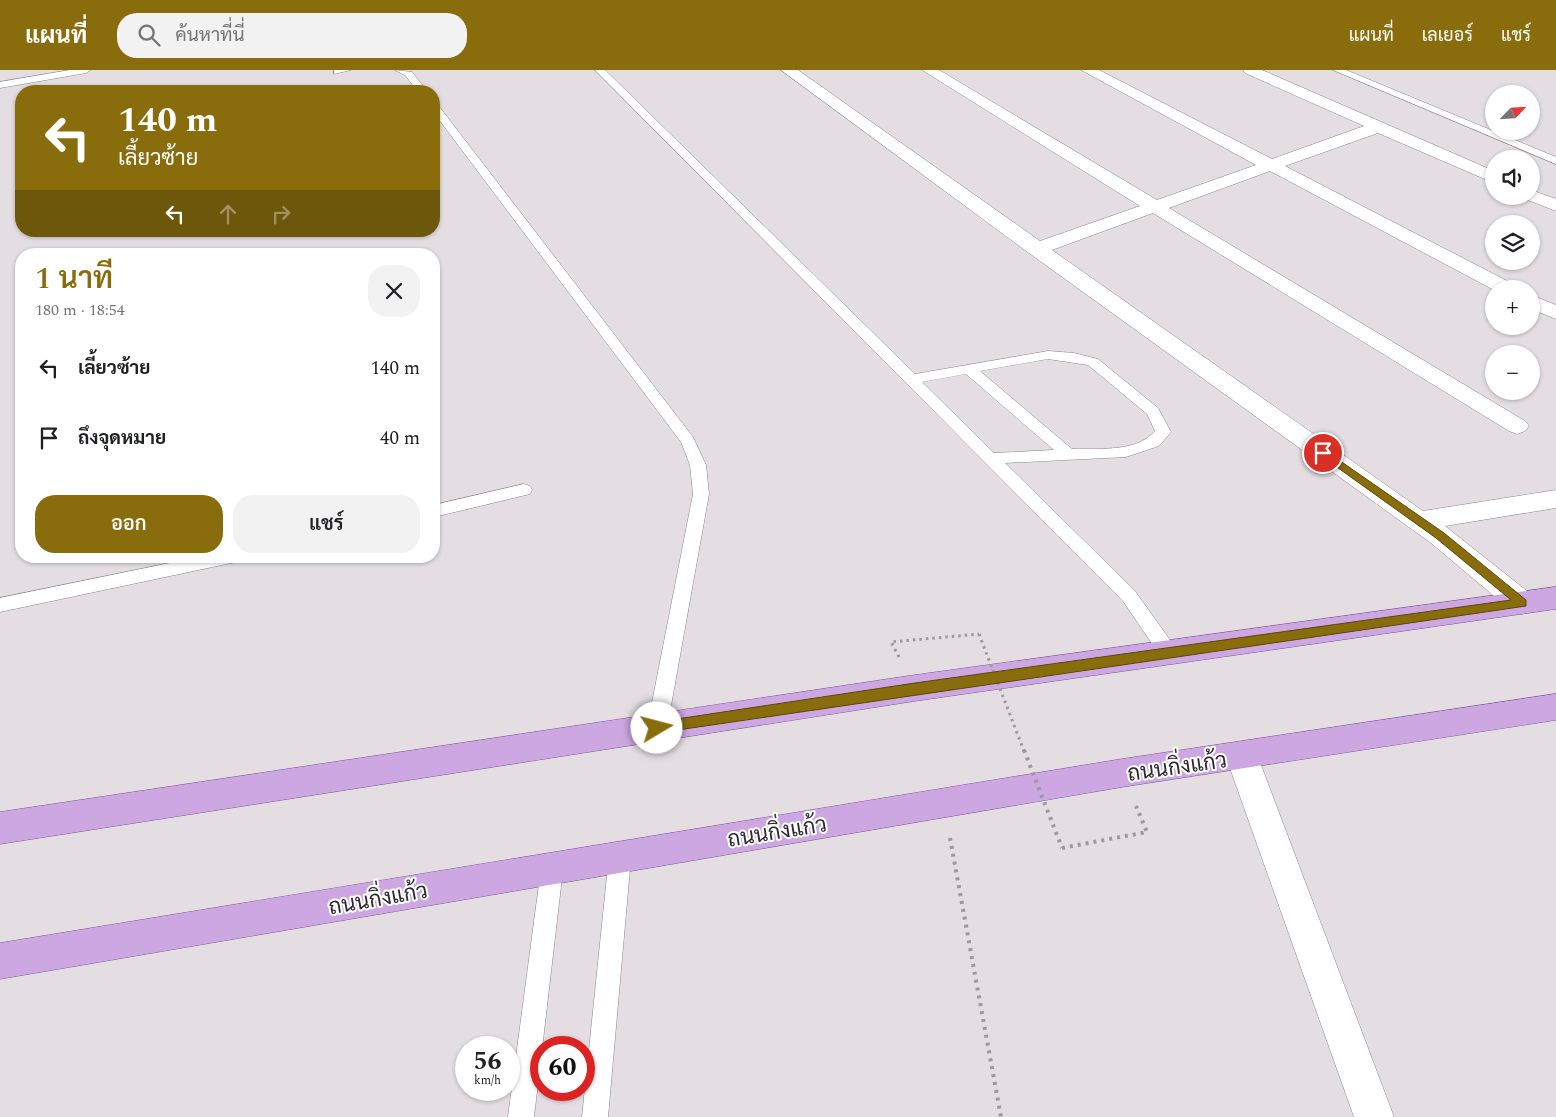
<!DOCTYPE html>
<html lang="th">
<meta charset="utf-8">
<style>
body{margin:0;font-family:Spectral,Sarabun,serif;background:#f2f2f2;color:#202124;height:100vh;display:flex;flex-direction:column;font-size:19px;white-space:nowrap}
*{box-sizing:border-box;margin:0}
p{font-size:16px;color:#757577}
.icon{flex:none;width:28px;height:28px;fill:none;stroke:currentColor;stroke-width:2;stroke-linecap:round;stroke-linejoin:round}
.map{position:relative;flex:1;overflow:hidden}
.drawer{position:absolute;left:15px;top:178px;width:425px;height:315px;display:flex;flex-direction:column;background:#fff;border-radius:20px;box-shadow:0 1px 4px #0004}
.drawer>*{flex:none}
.top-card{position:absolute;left:15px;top:15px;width:425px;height:152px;border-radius:20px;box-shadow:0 1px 4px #0004;background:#896d0d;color:#fff;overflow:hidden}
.needle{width:32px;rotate:65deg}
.buttons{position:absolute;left:1485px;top:15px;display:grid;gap:10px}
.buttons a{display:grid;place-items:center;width:55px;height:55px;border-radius:50%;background:#fff;box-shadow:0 1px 4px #0004;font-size:25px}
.speed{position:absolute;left:455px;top:966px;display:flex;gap:10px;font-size:25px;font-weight:700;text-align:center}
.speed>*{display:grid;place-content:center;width:65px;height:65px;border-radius:50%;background:#fff;box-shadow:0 1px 4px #0004;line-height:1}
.speed small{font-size:12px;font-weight:400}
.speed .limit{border:8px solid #d22;background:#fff;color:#111}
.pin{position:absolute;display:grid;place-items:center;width:42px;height:42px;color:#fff;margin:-21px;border:2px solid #fff;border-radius:50%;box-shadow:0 1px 5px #0007}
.me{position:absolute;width:55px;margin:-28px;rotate:82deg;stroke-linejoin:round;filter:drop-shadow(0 0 4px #0008)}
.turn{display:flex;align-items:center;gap:18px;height:105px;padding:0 20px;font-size:22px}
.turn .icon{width:65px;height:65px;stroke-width:2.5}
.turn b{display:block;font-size:35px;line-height:42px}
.lanes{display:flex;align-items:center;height:48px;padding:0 20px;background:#0003;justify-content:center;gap:25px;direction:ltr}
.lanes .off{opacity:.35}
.round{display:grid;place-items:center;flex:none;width:52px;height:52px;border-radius:20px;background:#f2f2f2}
.headline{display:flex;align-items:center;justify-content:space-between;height:85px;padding:0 20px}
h1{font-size:30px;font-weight:600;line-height:38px;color:#896d0d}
.action{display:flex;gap:10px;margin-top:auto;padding:10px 20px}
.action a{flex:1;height:58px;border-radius:20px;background:#896d0d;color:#fff;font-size:20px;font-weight:600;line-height:58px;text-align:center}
.action a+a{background:#f2f2f2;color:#202124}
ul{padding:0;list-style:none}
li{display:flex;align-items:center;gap:15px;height:70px;padding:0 20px}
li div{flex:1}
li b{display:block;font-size:19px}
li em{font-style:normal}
header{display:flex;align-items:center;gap:30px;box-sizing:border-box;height:70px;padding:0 25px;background:#896d0d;color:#fff}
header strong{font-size:24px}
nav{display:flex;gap:28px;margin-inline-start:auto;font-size:18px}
.search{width:350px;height:45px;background:#f2f2f2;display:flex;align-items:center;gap:12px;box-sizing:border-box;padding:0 18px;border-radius:20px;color:#757577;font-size:19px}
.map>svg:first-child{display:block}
</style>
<header>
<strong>แผนที่</strong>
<div class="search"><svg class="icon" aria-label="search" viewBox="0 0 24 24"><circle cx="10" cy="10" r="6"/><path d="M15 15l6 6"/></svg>ค้นหาที่นี่</div>
<nav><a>แผนที่</a><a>เลเยอร์</a><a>แชร์</a></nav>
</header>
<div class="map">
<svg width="1556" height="1047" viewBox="0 0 1556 1047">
<rect width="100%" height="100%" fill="#e4dee2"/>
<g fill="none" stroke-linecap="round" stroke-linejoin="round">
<!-- lane casing -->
<g stroke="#8a8589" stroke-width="1">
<g id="lane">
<path d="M70 0H91L86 3 0 18V12Z"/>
<path d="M334 0H351L334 4Z"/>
<path d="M395 0 412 2 427 21H417L406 6Z"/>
<path d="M595 0H605L915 304 1048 281 1074 283 1098 289 1158 338 1171 362 1159 376 1126 387 1005 393 1135 521 1175 577 1177 582 1175 587 1168 590 1161 587 1123 531ZM1048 289 1088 295 1147 344 1155 361C1136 383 1099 378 1072 379L980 301ZM966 304 1054 380 994 383 922 312Z"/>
<path d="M1333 0H1346L1556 87V94Z"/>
<path d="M434 34 438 35 693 367 706 395 709 424 667 658 664 664 657 667 650 664 647 658 693 424 690 395 681 372 434 43Z"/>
<path d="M524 414 530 416 532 420 530 424 434 447V435Z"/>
<path d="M204 486H244L242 490 236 492 0 542V528Z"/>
<path d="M620 777 628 780 631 787 608 1047H582L609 787 612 780Z"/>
<path d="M552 788 560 792 563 799 534 1047H508L541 799 544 792Z"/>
</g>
</g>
<!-- street casing -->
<g stroke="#8a8589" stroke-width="1">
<g id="street">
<path d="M781 0H798L1040 171 1140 136 922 0H939L1157 130 1256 95 1081 0H1099L1272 89 1364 56 1245 3 1243 0H1262L1494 101V113L1378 63 1285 96 1515 215 1518 219 1494 220 1270 101 1169 138 1525 351 1529 356 1525 361 1517 364 1509 361 1153 143 1052 180 1423 441 1556 420V438L1445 456 1532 525 1536 533 1532 541 1522 544 1512 541 1431 473 1029 183Z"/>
<path d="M1531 120 1556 129V141L1525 129 1523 126H1531Z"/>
<path d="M1531 225 1556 235V249L1531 239Z"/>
<path d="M1242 673 1253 677 1258 687 1394 1047H1354L1226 687 1231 677Z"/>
</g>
</g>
<!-- primary casing -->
<g stroke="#7f5696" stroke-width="1">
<g id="primary">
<path d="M1556 517V539L915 631 0 774V742L915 605Z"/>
<path d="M1556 624V650L1122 717 0 909V873L1122 689Z"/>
</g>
</g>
<!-- path-far1 -->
<path stroke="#9d999c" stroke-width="3" stroke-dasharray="2.5 4" stroke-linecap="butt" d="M899 587 891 572 979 564"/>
<!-- path -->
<g stroke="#9d999c" stroke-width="4" stroke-dasharray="3 5" stroke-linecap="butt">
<path d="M950 768 1001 1047"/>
<path d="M1062 778 1147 762 1136 736"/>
</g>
<!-- lane -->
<use href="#lane" fill="#fff" fill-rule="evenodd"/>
<!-- street -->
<use href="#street" fill="#fff" fill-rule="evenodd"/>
<!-- primary -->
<use href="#primary" fill="#cda7e2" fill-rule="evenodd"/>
<!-- path-bridge-far1 -->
<path stroke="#9d999c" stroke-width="3" stroke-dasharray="2.5 4" stroke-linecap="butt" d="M979 564 1024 681"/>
<!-- path-bridge -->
<path stroke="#9d999c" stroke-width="4" stroke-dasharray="3 5" stroke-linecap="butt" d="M1024 680 1062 778"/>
</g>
<!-- route -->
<path fill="#896d0d" stroke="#594708" d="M1323 379 1444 463 1526 530V536L657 663 650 658 657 652 915 613 1511 530 1436 468 1320 385 1318 383Z"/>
<g text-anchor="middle" stroke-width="4" stroke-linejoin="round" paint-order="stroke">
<!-- near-street labels -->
<g font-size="22" fill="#2e2c2d" stroke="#fff">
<text transform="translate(1177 696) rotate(-8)" y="8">ถนนกิ่งแก้ว</text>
<text transform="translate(777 761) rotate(-9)" y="8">ถนนกิ่งแก้ว</text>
<text transform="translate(378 828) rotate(-10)" y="8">ถนนกิ่งแก้ว</text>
</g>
</g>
</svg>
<div class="buttons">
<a><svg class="needle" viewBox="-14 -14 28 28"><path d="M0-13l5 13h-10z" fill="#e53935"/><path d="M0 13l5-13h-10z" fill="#757577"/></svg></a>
<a><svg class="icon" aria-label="sound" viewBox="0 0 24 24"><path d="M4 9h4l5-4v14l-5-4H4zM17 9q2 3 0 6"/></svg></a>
<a><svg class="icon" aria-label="layers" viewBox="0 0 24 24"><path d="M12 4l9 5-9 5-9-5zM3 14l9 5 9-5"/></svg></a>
<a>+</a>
<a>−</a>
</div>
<div class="speed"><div>56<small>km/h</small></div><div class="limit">60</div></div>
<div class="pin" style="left:1323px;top:383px;background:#d93025"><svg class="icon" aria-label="arrive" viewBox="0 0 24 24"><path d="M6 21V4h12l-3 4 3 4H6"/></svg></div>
<svg class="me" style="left:657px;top:658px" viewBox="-20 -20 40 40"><circle r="19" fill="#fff"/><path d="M0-13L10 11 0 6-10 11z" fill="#896d0d"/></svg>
<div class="top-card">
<div class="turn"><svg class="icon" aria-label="left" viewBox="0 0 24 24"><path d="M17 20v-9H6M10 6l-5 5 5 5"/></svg><div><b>140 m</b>เลี้ยวซ้าย</div></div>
<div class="lanes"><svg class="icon" aria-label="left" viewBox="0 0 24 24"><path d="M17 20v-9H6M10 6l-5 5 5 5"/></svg><svg class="icon off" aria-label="ahead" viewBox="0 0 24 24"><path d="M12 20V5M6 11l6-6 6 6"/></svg><svg class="icon off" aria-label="right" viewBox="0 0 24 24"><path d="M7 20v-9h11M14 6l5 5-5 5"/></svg></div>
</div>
<section class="drawer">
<div class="headline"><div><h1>1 นาที</h1><p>180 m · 18:54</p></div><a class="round"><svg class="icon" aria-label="close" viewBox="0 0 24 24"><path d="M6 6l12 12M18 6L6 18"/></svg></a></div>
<ul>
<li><svg class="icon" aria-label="left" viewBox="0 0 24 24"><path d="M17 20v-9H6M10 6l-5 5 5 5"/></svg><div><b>เลี้ยวซ้าย</b></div><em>140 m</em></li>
<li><svg class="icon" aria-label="arrive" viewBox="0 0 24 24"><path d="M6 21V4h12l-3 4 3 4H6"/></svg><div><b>ถึงจุดหมาย</b></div><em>40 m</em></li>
</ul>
<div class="action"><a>ออก</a><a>แชร์</a></div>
</section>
</div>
